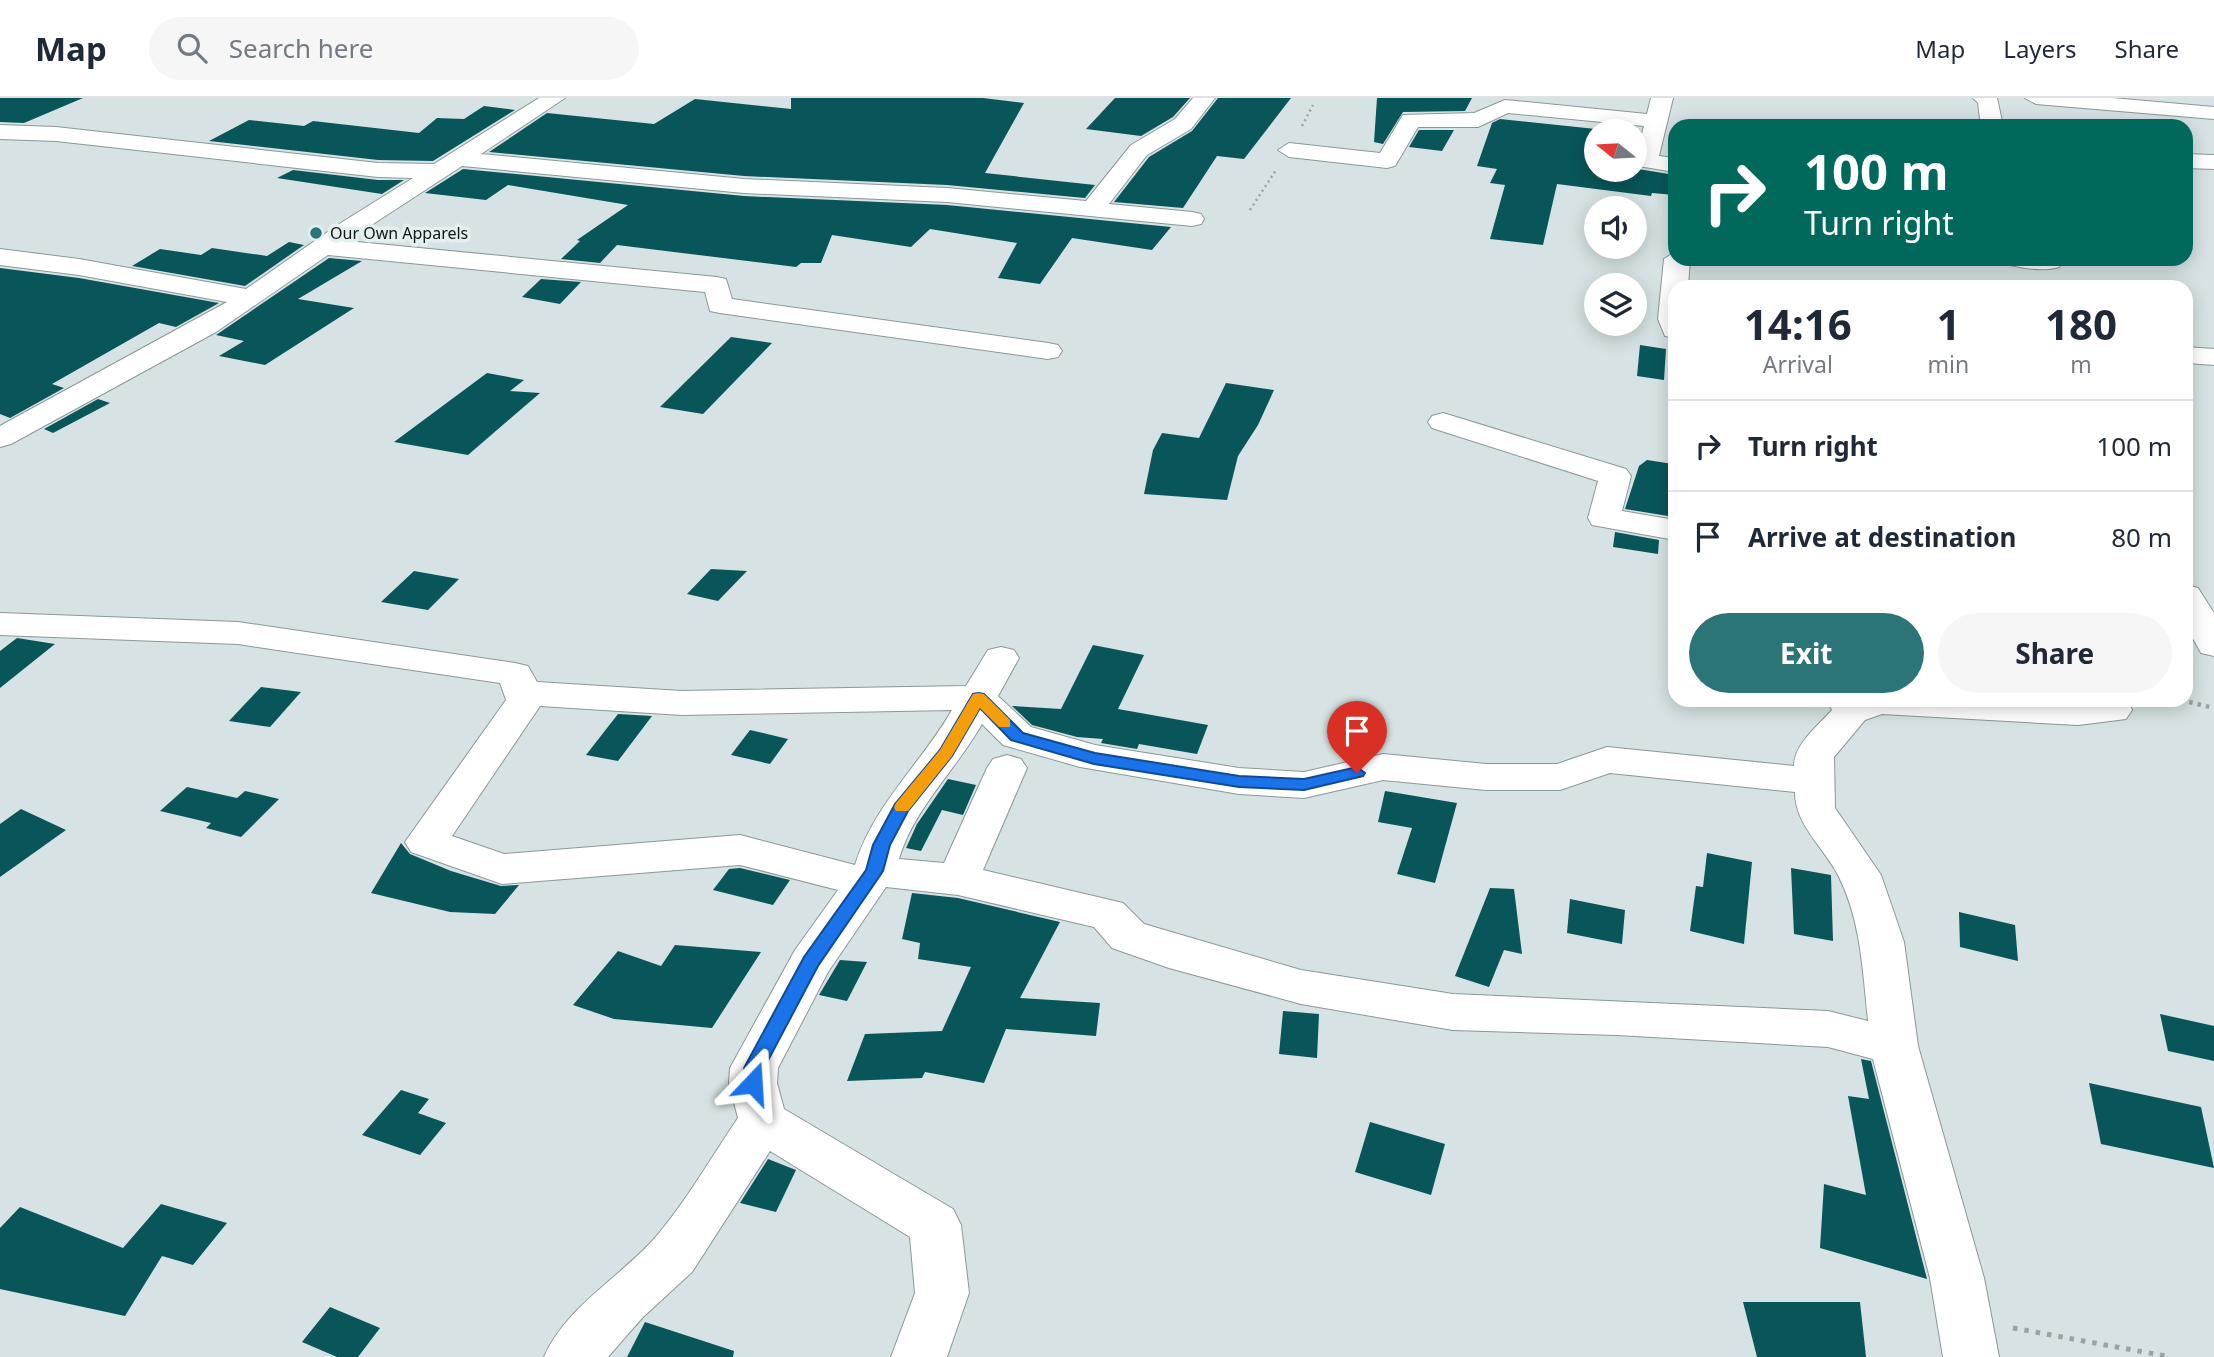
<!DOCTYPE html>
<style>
body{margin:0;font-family:"Noto Sans",sans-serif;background:#f6f6f7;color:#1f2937;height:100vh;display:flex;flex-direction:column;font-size:26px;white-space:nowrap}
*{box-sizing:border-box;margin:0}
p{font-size:23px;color:#747a83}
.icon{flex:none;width:38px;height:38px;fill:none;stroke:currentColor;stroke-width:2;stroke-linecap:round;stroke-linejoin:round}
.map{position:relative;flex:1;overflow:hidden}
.drawer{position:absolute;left:1668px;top:182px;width:525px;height:427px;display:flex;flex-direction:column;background:#fff;border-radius:21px;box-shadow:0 4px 18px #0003}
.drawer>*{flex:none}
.banner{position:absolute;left:1668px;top:21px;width:525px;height:147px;border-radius:21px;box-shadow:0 4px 18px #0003;background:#00695c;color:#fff;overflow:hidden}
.needle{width:46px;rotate:288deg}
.controls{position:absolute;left:1584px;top:21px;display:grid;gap:14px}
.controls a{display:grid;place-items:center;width:63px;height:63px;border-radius:50%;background:#fff;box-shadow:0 4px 18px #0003;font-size:35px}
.pin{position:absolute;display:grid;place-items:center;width:60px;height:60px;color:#fff;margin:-72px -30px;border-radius:50% 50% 50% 0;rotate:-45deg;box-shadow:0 0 7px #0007}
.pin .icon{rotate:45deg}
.me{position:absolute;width:77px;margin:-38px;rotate:20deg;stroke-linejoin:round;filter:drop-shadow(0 0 5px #0008)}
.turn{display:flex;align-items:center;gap:24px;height:147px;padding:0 21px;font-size:32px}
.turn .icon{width:91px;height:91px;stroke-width:2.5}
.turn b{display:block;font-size:49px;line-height:60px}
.eta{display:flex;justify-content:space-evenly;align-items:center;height:119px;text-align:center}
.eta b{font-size:42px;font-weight:700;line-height:49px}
.action{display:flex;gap:14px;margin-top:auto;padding:14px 21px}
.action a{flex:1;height:80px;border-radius:42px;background:#2b7578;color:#fff;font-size:28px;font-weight:700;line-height:80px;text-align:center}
.action a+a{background:#f6f6f7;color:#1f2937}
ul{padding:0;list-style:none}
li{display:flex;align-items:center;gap:21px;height:91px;padding:0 21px;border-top:2px solid #e0e1e3}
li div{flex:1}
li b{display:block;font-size:26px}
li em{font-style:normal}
header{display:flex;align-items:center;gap:42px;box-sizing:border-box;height:98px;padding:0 35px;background:#fff;border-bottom:2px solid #e0e1e3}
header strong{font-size:33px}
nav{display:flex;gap:38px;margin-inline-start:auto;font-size:24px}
.search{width:490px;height:63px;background:#f6f6f7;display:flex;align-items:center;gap:18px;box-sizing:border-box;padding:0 24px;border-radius:38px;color:#747a83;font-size:26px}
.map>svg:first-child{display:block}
</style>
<header>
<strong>Map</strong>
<div class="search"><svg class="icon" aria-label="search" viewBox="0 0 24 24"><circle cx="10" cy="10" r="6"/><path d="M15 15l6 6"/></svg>Search here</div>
<nav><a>Map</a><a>Layers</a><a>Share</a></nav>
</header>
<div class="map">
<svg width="2214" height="1259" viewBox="0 0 2214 1259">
<rect width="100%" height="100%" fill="#d6e2e3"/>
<!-- building -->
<g fill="#085659">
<path d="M0 0H83L24 25 0 24Z"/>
<path d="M791 0H983L1024 5 985 75 1095 87 1085 100 947 87 744 78 489 54 547 15 654 26 695 1 791 11Z"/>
<path d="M1115 0H1190L1173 19 1141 38 1086 31Z"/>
<path d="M1218 0H1291L1244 61 1217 58 1183 110 1114 104 1149 59 1192 33Z"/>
<path d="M1377 0H1472L1465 13 1403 14 1383 46 1374 44Z"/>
<path d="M484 8 515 12 433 63 378 62 209 43 249 22 304 28 313 23 419 35 437 20 464 21Z"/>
<path d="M1500 21 1615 33H1596V72H1634V67L1638 71 1675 77V97L1652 95 1651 98 1557 86 1543 147 1490 141 1505 87 1490 85 1497 71 1477 68 1492 25Z"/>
<path d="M1419 32H1454L1442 53 1409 49Z"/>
<path d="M463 71 744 98 947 107 1171 129 1152 152 1072 140 1040 186 998 180 1017 145 930 131 911 149 832 137 821 165H801L796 169 617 147 600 165 561 161 580 143 577 142 628 107 508 87 486 102 425 95Z"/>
<path d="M293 72 378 82H404L382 96 277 80Z"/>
<path d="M289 144 304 147 245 188 132 168 160 151 201 157 212 150 267 158Z"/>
<path d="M329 160 362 163 298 201 354 210 265 267 219 258 244 243 216 237Z"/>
<path d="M0 170 79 180 219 205 176 229 159 225 52 286 64 290 10 320 0 316Z"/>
<path d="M541 181 581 184 560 206 522 199Z"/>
<path d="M731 239 772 245 703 316 660 309Z"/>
<path d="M1640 247 1666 251 1664 282 1637 278Z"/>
<path d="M487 275 524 282 510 293 540 295 468 357 394 344Z"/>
<path d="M1226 285 1274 292 1258 327 1238 358 1227 402 1144 396 1153 352 1162 335 1199 340Z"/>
<path d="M98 301 110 305 53 335 44 331Z"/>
<path d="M1647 362 1673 366 1668 418 1625 411 1639 368Z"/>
<path d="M1615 434 1659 442 1658 456 1613 449Z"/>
<path d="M711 471 747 473 718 503 687 496Z"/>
<path d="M414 473 459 481 428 512 381 504Z"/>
<path d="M17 540 55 546 0 590V553Z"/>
<path d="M1093 547 1144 557 1118 611 1208 627 1197 656 1139 646 1137 651 1101 645 1103 641 1077 639 1032 627 1012 608 1061 611Z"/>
<path d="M261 589 301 594 270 629 229 623Z"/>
<path d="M618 616 652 618 618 663 586 657Z"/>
<path d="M750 632 788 641 770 666 731 657Z"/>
<path d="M948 681 976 687 963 717 942 712 921 753 906 750 917 726Z"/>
<path d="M187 689 237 700 245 693 279 701 241 739 206 730 211 725 160 713Z"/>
<path d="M1385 693 1457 705 1435 785 1397 776 1412 730 1378 724Z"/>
<path d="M21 711 66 732 0 779V726Z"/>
<path d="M401 745 410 756 451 773 501 788 519 787 495 816 450 814 371 795Z"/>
<path d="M1707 755 1752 764 1744 846 1690 833 1696 788 1703 789Z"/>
<path d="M740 770 790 782 773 807 713 792 729 771Z"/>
<path d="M1791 770 1831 777 1833 843 1794 836Z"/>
<path d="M1490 790 1514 791 1522 856 1504 852 1489 889 1455 878Z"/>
<path d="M912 795 958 800 1060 824 1020 900 1100 905 1096 938 1006 931 984 985 925 974 922 980 847 983 865 936 942 933 971 869 918 861 920 845 902 841Z"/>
<path d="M1570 801 1625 812 1622 846 1567 835Z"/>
<path d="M1959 814 2015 827 2018 863 1960 849Z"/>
<path d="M675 847 761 854 712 930 614 921 573 907 618 853 661 868Z"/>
<path d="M840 862 867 864 847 903 819 897Z"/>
<path d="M1283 913 1319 916 1317 960 1279 956Z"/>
<path d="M2160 916 2214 928V963L2168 953Z"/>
<path d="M1861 961 1871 963 1927 1181 1820 1150 1824 1086 1866 1097 1848 998 1869 1001Z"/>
<path d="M2089 985 2201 1009 2214 1070 2101 1046Z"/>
<path d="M401 992 429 1001 418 1015 446 1025 420 1057 362 1037Z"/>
<path d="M1370 1024 1445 1046 1431 1097 1355 1074Z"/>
<path d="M768 1061 796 1072 776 1114 740 1105Z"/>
<path d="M161 1106 227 1125 193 1167 162 1158 125 1218 0 1191V1130L20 1109 123 1150Z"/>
<path d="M1743 1204H1860L1866 1259H1757Z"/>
<path d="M330 1209 380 1230 358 1259H337L302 1244Z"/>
<path d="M645 1224 734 1253 733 1259H627Z"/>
</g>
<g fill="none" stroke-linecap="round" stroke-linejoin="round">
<!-- minor casing -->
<g stroke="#8c9798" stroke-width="2">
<g id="minor">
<path d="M539 0H565L481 56 744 81 947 90 1086 103 1131 47 1175 21 1193 0H1215L1191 31 1147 57 1109 106 1192 114 1201 116 1204 121 1201 126 1192 128 947 104 744 95 462 68 347 143 717 179 726 181 732 201 1048 245 1058 247 1062 253 1058 259 1048 261 720 215 710 213 705 194 328 157 216 234 11 346 0 349V328L227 204 79 177 0 167V151L79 161 246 191 336 128 413 80 378 79 56 43 0 41V27L56 29 378 65 434 66Z"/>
<path d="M1651 0H1673L1659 58 1675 60V74L1638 68 1635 63 1644 28 1508 15 1478 29H1418L1395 68 1387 70 1289 59 1278 52 1289 45 1380 55 1403 17 1474 15 1505 2 1647 16Z"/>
<path d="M1973 0H1997L2003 28H1981L1978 5Z"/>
<path d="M2025 0H2112L2214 9V21L2036 6Z"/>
<path d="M2186 56 2214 57V71L2186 70Z"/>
<path d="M1675 154V161H1690L1688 189H1675V240L1665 238 1658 221 1664 161Z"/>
<path d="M2002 161H2062L2063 164 2059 169C2043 174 2022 170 2006 166Z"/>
<path d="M2186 249 2214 251V267L2186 265Z"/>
<path d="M1443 315 1626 371 1631 378 1622 413 1675 422V442L1592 427 1588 420 1598 383 1432 330 1428 324 1432 318Z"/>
<path d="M2186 487 2198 490 2214 515V558L2201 555 2186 528Z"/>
<path d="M0 515 238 524 515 565 528 568 537 584 682 593 966 588 988 552 1001 549 1014 552 1019 560 998 598 1031 629 1095 647 1239 670 1304 674 1383 656 1486 666H1557L1607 649 1794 668C1794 646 1818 628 1832 612L1827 602H2128L2132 612 2126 621 2078 627 1882 616 1865 622 1834 659 1835 710 1881 777 1904 844 1918 948 1984 1180 1999 1259H1943L1930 1180 1873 961 1828 949 1617 937 1453 932 1301 906 1169 870 1112 850 1094 829 958 797 886 789 828 874 778 970 777 985 784 1011 953 1111 961 1127 969 1195 947 1259H891L915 1195 910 1139 770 1053 692 1174 642 1220 608 1259H544C566 1209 619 1180 654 1141 684 1107 712 1058 738 1020L729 985 730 970 795 852 838 792 740 767 502 786 411 754 405 744 506 602 500 585 238 546 0 537ZM540 608 682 617 952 612C921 666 874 706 855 767L740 737 504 756 452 738ZM982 626 1003 647 1080 669 1239 696 1304 700 1383 682 1486 692H1560L1610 675 1795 694C1795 728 1825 750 1839 779 1861 823 1863 875 1868 923L1828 913 1453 896 1301 872 1144 826 1123 805 983 772 1027 670 1021 661 1007 657 993 661 987 670 944 765 899 761C914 710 956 672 982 626Z"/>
</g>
</g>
<!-- path-far2 -->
<g stroke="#9aa3a4" stroke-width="2.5" stroke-dasharray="2 3.5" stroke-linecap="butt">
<path d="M1302 28 1313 7"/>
<path d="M1250 112 1276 72"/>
</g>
<!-- path-far1 -->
<path stroke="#9aa3a4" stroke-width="4.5" stroke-dasharray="3.5 5" stroke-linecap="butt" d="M2181 602 2214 610"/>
<!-- path -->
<path stroke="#9aa3a4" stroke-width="5" stroke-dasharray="4.5 7" stroke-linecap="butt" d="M2013 1230 2171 1259"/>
<!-- minor -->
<use href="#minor" fill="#fff" fill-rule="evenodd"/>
</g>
<!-- route -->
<path fill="#1a73e8" stroke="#114b97" stroke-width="2" d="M978 595 984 596 1023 635 1095 655 1239 678 1304 681 1357 669 1365 675 1363 678 1304 692 1239 689 1094 666 1011 642 980 610 952 658 908 713 890 747 883 773 818 868 764 970 760 991H746L743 985 744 970 804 859 866 772 873 747 895 706 940 652 973 596Z"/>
<!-- slow -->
<path fill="#f59e0b" d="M978 595 984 596 1010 622V629H999L980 610 952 658 908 713H896L894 709 896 705 940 652 973 596Z"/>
<!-- markers -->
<circle fill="#2b7578" stroke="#e4f0f0" stroke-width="2.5" cx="316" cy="135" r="7"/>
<g text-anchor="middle" stroke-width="7" stroke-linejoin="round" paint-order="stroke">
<!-- far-poi labels -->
<g font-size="16" fill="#101515" stroke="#e4f0f0" text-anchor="start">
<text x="330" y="141">Our Own Apparels</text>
</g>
</g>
</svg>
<div class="controls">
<a><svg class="needle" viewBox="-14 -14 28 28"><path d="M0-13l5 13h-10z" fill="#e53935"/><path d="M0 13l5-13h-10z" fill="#747a83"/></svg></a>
<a><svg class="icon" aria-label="sound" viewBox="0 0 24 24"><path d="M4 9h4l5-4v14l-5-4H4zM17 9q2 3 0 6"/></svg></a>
<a><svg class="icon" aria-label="layers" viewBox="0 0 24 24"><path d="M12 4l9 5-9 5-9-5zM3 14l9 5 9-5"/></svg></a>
</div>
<div class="pin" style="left:1357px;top:675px;background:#d93025"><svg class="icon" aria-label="arrive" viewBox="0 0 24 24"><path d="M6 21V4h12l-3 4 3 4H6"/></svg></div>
<svg class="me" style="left:753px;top:985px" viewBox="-20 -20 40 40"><path d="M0-17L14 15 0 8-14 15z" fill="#1a73e8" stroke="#fff" stroke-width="4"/></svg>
<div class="banner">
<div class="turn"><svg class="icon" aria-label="right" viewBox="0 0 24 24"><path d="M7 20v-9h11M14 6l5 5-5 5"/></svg><div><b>100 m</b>Turn right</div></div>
</div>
<section class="drawer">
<div class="eta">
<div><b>14:16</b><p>Arrival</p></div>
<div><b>1</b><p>min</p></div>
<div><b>180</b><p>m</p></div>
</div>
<ul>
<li><svg class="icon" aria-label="right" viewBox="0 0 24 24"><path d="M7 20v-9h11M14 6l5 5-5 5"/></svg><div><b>Turn right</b></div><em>100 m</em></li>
<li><svg class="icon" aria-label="arrive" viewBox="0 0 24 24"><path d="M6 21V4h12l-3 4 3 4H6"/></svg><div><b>Arrive at destination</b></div><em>80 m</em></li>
</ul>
<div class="action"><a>Exit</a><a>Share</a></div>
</section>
</div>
